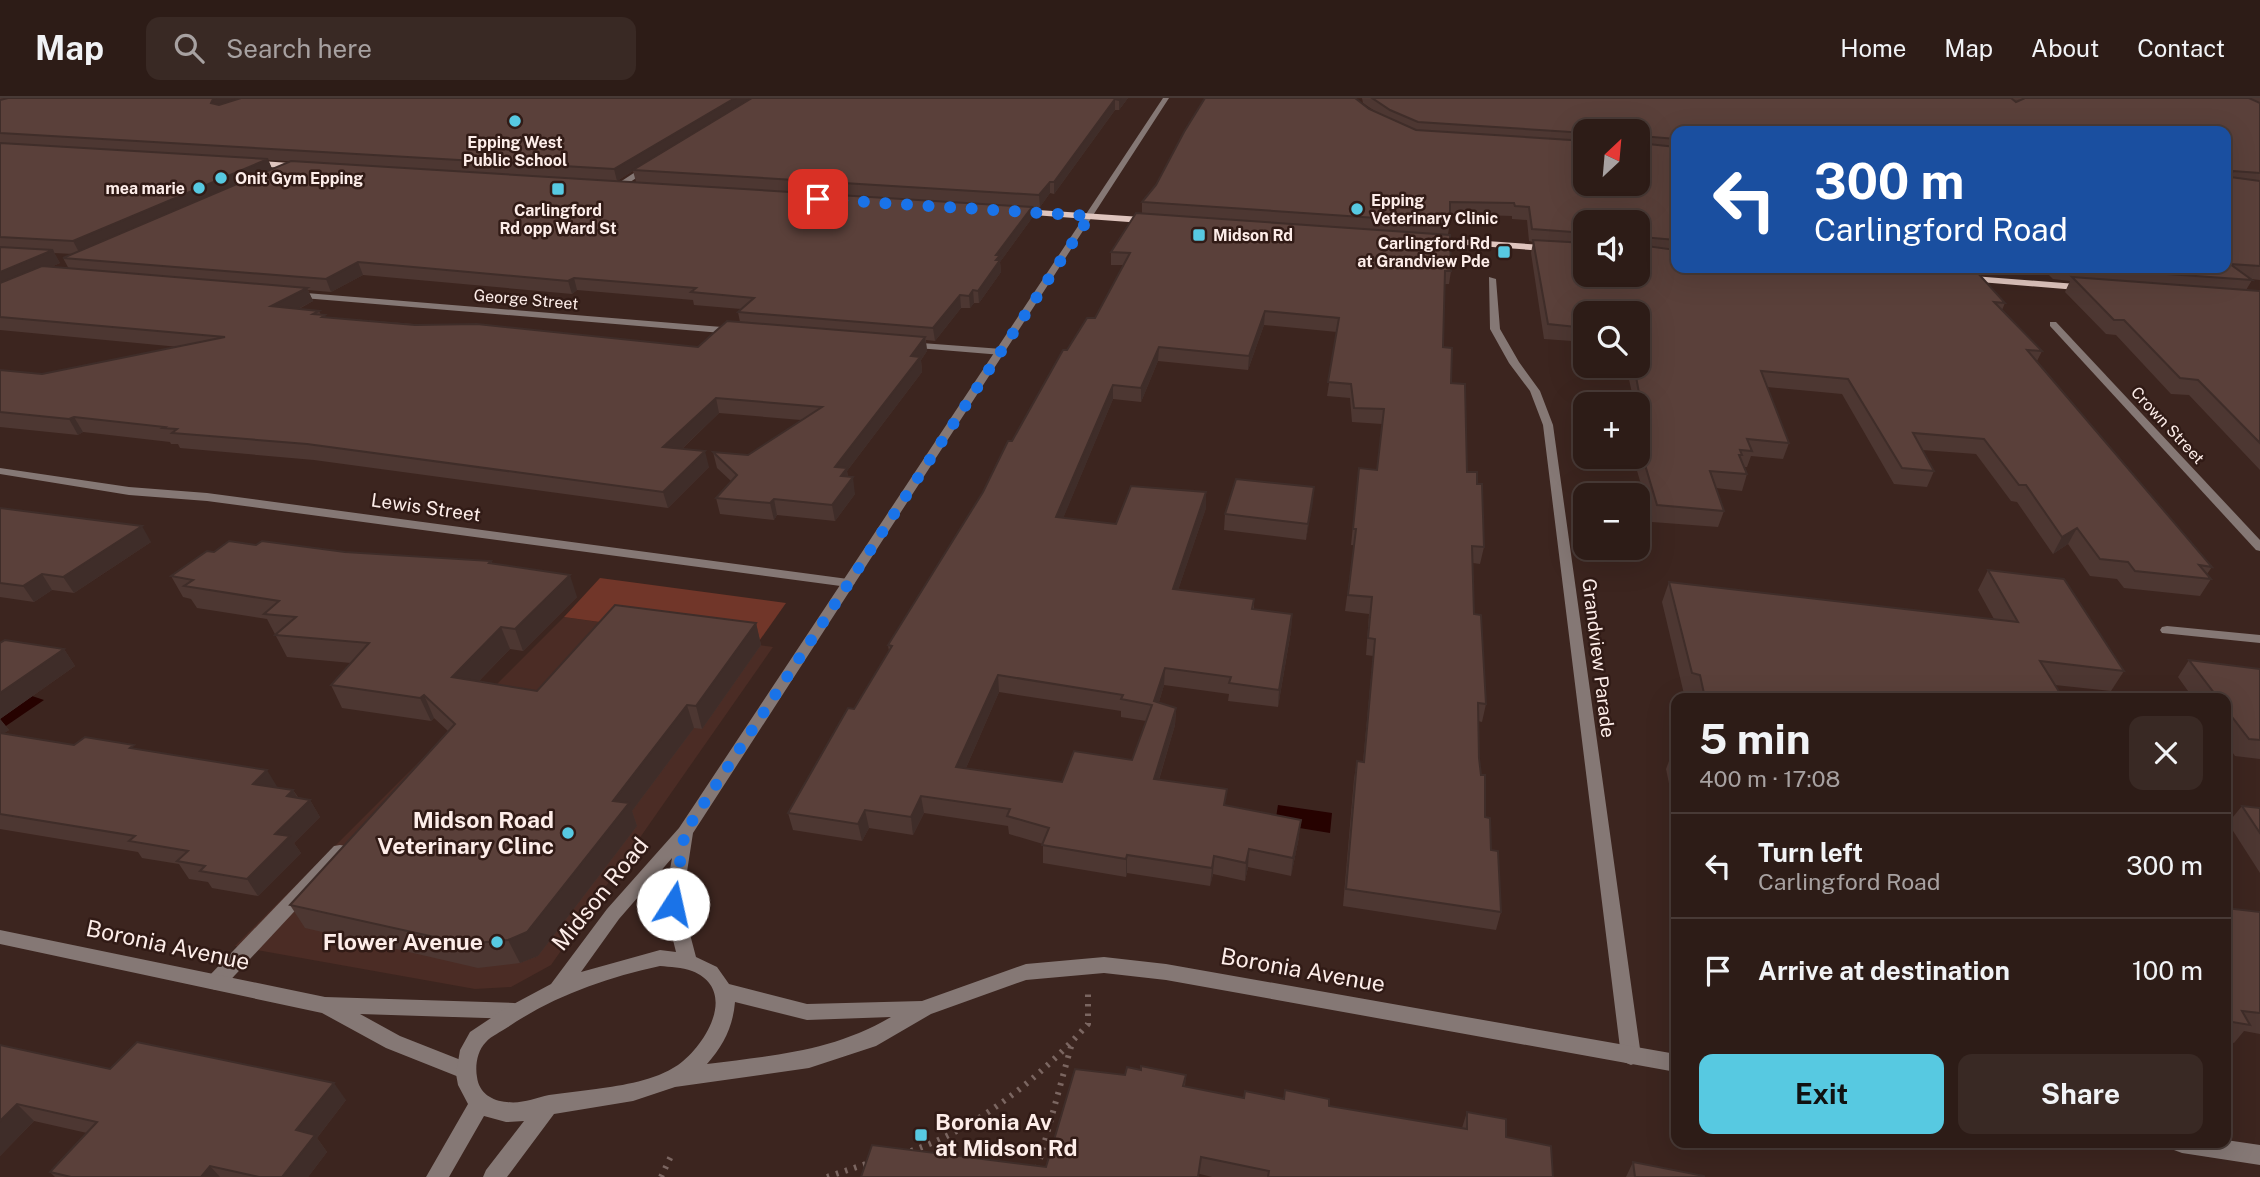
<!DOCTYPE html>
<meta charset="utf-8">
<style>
body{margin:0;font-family:"Public Sans",sans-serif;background:#392924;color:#f1f3f6;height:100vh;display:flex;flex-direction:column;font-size:26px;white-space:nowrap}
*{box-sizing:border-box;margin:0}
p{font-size:23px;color:#a7a1a1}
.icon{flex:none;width:38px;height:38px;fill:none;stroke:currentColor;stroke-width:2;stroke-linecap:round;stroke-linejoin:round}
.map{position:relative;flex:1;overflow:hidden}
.sheet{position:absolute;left:1671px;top:595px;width:560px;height:455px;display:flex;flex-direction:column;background:#2d1c17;border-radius:14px;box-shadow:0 7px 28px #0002,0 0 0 2px #483a36}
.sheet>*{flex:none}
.top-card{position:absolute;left:1671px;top:28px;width:560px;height:147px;border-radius:14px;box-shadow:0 7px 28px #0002,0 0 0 2px #483a36;background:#1a4fa0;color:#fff;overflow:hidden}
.needle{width:46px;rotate:26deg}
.buttons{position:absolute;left:1573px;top:21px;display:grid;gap:14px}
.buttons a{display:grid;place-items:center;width:77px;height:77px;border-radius:14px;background:#2d1c17;box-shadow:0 7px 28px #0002,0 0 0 2px #483a36;font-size:35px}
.pin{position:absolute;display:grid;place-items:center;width:60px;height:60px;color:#fff;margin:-30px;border-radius:14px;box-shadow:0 4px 10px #0006}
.me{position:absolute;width:77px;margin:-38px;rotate:10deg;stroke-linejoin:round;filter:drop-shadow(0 0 5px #0008)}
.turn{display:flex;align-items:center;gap:24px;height:147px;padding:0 28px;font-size:32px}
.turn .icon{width:91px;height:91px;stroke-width:2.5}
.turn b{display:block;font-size:49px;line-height:60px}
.round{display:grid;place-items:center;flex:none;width:74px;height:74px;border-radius:14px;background:#392924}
.overview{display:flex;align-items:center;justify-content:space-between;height:119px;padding:0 28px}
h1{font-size:42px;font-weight:700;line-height:52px}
.action{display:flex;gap:14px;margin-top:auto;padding:14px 28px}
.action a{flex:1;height:80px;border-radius:14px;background:#57c9e1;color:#111;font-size:28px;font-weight:700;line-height:80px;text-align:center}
.action a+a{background:#392924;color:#f1f3f6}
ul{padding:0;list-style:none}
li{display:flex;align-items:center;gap:21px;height:105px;padding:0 28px;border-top:2px solid #483a36}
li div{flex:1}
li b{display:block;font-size:26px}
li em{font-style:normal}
header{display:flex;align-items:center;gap:42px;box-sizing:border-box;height:98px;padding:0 35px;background:#2d1c17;border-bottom:2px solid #483a36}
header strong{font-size:33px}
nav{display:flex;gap:38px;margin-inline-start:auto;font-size:24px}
.search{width:490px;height:63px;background:#392924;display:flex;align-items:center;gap:18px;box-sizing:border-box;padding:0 24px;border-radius:14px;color:#a7a1a1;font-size:26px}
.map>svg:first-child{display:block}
</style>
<header>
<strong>Map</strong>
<div class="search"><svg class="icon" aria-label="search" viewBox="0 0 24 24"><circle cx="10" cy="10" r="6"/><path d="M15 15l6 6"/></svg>Search here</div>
<nav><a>Home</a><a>Map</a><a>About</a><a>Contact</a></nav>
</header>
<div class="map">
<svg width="2260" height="1079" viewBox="0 0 2260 1079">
<rect width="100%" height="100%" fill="#3c251f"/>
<!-- built -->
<path fill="#4b2c25" d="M564 519 773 549 551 867 511 889 475 891 235 848Z"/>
<!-- green -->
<path fill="#713629" d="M600 480 786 505 757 546 564 519Z"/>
<!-- water -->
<g fill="#260200">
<path d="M32 598 44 602 0 632V616Z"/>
<path d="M1278 707 1332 715 1330 735 1275 726Z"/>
</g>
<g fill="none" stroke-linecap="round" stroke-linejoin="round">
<!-- path -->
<g stroke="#7b6661" stroke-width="6" stroke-dasharray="2.5 7" stroke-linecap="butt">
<path d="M911 1053C978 1030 1041 979 1088 926V892"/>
<path d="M661 1079 672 1056"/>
<path d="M827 1079 869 1065"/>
<path d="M1035 1079 1072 945"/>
</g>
<!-- service -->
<path fill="#857875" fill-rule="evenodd" d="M340 747 346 748 349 753 346 758 223 890 216 892 209 890 206 884 209 878 334 748Z"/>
<!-- minor -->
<g fill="#857875" fill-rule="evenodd">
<path d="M646 67 653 69 621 90 614 88Z"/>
<path d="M1489 179 1496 181 1500 231 1519 264 1540 293 1553 327 1641 958 1638 964 1631 967 1624 964 1621 958 1543 327 1530 293 1509 265 1490 231Z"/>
<path d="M294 194 734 230 739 233 734 236 291 199 289 197Z"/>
<path d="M2050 224H2056L2260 442V453L2256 452 2050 228Z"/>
<path d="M908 244 1002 251 1007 254 1002 257 905 249V245Z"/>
<path d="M0 370 129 389 207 395 848 481 855 485 848 489 207 403 129 397 0 376Z"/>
<path d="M2167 528 2260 537V545L2162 535 2160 532 2162 529Z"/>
<path d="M0 832 325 899 514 905 521 907 524 913 521 919 514 921 360 916 400 938 471 966 474 972 471 978 464 981 386 950 322 915 0 846Z"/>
</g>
<!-- tertiary -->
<g fill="#857875" fill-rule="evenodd">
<path d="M1163 0H1169L693 735 682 806 696 859 717 869 729 886 807 906 922 903 1026 866 1104 859 1166 866 1676 956V974L1166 882 1104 875 1026 882 931 916 876 948 809 970 675 989 633 1003 554 1016 507 1079H483L486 1072 524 1023 506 1024 484 1018 449 1079H426L468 1006 458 987 456 976 460 952 470 934 506 910 551 886 607 811 679 730ZM672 760 664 806 676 854 660 852 581 874 619 821ZM660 868C670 869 682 869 692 873 739 892 706 947 678 967 654 983 624 987 596 991 581 993 564 995 549 997 535 1000 522 1006 507 1004 492 1003 479 995 477 979 475 968 477 953 486 944 491 938 501 934 508 929 554 898 605 880 660 868ZM735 904 807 922 891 919C831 954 774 957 707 966 723 948 733 929 735 904Z"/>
<path d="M2226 1042 2260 1047V1067L2182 1055 2174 1052 2171 1045H2226Z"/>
</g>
<!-- primary -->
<g fill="#dfc5be" fill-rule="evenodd">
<path d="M248 62 304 66 308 69 304 72 245 67Z"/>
<path d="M1010 110 1156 120 1161 123 1156 126 1007 115 1005 113Z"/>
<path d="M1429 139 1586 150V156L1425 144 1424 142Z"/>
<path d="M1960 177 2089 187 2095 190 2089 193 1956 182 1955 180Z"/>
</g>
</g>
<!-- wall -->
<g fill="#4d3732" fill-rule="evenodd">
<path d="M0 0H1128L1119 12H1115L1054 96 1050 95 1040 109H1032V120L1000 164 1001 174 979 205H974L970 210H961L935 243 926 242 927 253 921 262 922 274 847 373 848 379 855 396 835 423 777 417 774 422 720 416 716 400 731 383 717 370 713 354 748 357 801 322 719 315 682 351 709 369 668 410 314 362 180 350 178 346H171L170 344 83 334 78 337 0 329V272L42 276 179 249 0 232ZM268 62 617 83 633 73 636 84 272 71ZM54 155 73 156 63 160 69 171 51 169 60 165ZM363 177 572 196 577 192 693 202 694 207 741 211 738 214 740 224 698 249 326 219 321 217 319 213 299 211 313 203 308 192 331 194Z"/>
<path d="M1362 0H2260V182L2251 181 2252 182 2246 192 2260 193V372L2189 297 2171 296 2116 237 2106 236 2065 194 2070 183 2053 181 2042 170H2226L1676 33V170H1961L1960 172 2005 205 2002 212 2042 253 2037 263 2212 469 2207 476 2211 481 2200 498 2124 490 2117 481 2090 478 2068 446 2053 456 2017 404 2011 403 1976 356 1922 352 1934 373 1927 389 1894 386 1842 296 1767 289 1789 345 1783 361 1751 358 1747 369H1744L1747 376 1742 393 1716 390 1724 413 1718 429 1652 424 1633 359H1638V306H1633L1634 304 1626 268H1638V215H1586V244L1544 241 1531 155 1533 144 1529 143 1527 122 1512 121V118L1450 116V125L1448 136 1451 173 1449 186H1445L1443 249 1467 374 1477 386 1484 449 1480 466 1473 465 1474 516 1486 606 1482 624 1478 623 1479 660 1485 719 1501 814 1496 832 1343 808 1354 681 1357 663 1363 664 1373 558 1366 557 1369 516 1345 513 1354 447H1351L1359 370 1377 372 1382 326 1352 324 1350 300 1327 298 1337 234 1264 227 1248 272 1158 263 1141 304 1113 301 1063 420 1116 426 1206 410 1178 492 1254 501V511L1292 516 1291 533 1278 609 1228 603 1229 596 1164 587 1159 604 1176 610 1175 627 1159 682 1226 707 1299 739 1291 778 1248 769 1245 783 1213 776 1210 788 1127 775 1126 779 1043 765V746L1009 736 1008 728 924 715 913 737 869 730 862 743 793 732 788 715 854 611 889 553 888 547 983 394 1012 343 1067 252 1095 220 1123 167H1111V154L1142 115V104L1369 11 1376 14 1363 5ZM1586 33H1638L1586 86ZM1586 124 1638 177H1586ZM999 594 1121 613V619L1146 623 1132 662 1062 684 966 670Z"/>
<path d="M1314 389 1306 442 1224 432 1225 416Z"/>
<path d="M0 410 151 444 74 495 52 492 34 504 0 499Z"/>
<path d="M256 447 345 454 491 463 492 465 577 499 523 553 510 551 479 583 537 593 756 525 761 547 702 631 694 630 632 713 637 728 538 858 520 865 478 870 305 830 290 807 448 633 434 620 431 623 342 610 331 587 351 565 287 559 267 521 197 510 191 501 183 499 171 478 214 454Z"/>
<path d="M1988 472 2124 573 2111 593 2055 587 2063 600H1693L1692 598 1684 596 1662 504 1669 484 1994 521 1978 492Z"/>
<path d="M0 545 64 551 75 568 0 621 9 632 4 635 74 647 137 652 278 690 293 692 298 699 310 702 320 719 294 745 301 755 258 798 212 790 208 784 189 781 179 766 142 760 138 754 0 731Z"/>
<path d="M2189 562 2260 571V661L2235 658 2226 645V600H2193L2178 579Z"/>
<path d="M1674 650H1676V701L1672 700 1666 671Z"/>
<path d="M2242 708 2260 710V775L2228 725Z"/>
<path d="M2226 810 2260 814V936L2244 933 2234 945 2226 943Z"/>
<path d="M0 947 110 971 346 1002 317 1040 327 1054 308 1079H55L50 1074 87 1035 34 1023 0 1058Z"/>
<path d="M1141 972 1186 977 1185 988 1244 1000 1284 1001 1462 1030 1467 1014 1506 1039 1553 1079H1212L1200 1076 1046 1069 1125 977Z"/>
<path d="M1633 1064 1704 1079H1626Z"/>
</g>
<!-- shaded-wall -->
<g fill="#3f2d29">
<path d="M216 0H252L216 15 211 5 213 1Z"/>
<path d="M735 0H754L633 72V73L617 83 614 71Z"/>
<path d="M1120 0H1128L1119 12V2Z"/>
<path d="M1115 1V12L1054 96V84Z"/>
<path d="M268 61 273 73 80 156 73 143Z"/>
<path d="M1050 84V95L1040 109 1039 97Z"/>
<path d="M1032 109V120L1000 164 1001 174 979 205 978 193 996 157Z"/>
<path d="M53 152 60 165 0 191V174Z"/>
<path d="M358 164 363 177 331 194 326 181Z"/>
<path d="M574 180 577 192 572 196 568 183Z"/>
<path d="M307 190 313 203 277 222 271 208Z"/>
<path d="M973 192 974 205 970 210 969 198Z"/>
<path d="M960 197 961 210 935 243 933 230Z"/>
<path d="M1265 213 1264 227 1248 272 1249 258Z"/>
<path d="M925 239 927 253 921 262 922 274 847 373 849 384 853 379 855 396 835 423 832 407 835 369Z"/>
<path d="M1159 249 1158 263 1141 304V290Z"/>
<path d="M1113 287V301L1057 435 1056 419Z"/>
<path d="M716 300 719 315 667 365 663 349Z"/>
<path d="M74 319 83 334 78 337 69 321Z"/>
<path d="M705 353 709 369 668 410 663 394Z"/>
<path d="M1314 389 1313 405 1306 442 1308 426Z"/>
<path d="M1206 394V410L1173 507V491Z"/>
<path d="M774 401 777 417 774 422 770 405Z"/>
<path d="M142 428 151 444 74 495 63 479Z"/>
<path d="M2077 430 2068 446 2053 456 2062 439Z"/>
<path d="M42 476 52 492 34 504 23 488Z"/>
<path d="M570 477 577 499 523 553 515 531Z"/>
<path d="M1292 516 1291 533 1278 609 1279 592Z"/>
<path d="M756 525 761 547 702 631 696 608Z"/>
<path d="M501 529 510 551 461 601 452 579Z"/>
<path d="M64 551 75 568 0 621 9 632 0 638V595Z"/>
<path d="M1165 570 1164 587 1154 620V603Z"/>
<path d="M998 577 999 594 959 686 956 669Z"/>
<path d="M424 597 434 620 431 623 420 600Z"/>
<path d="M687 607 694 630 632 713 637 728 538 858 520 865 508 842Z"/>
<path d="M1176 610 1175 627 1154 698V681Z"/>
<path d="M267 672 278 690 253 686Z"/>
<path d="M293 692 303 709 310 702 320 719 294 745 301 755 258 798 247 781 275 736 287 698Z"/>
<path d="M921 698 924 715 913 737 911 719Z"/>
<path d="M865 712 869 730 862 743 858 726Z"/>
<path d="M1301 722 1299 739 1291 778 1293 760Z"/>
<path d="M1249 751 1248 769 1245 783 1246 765Z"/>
<path d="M1127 757V775L1126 779V761Z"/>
<path d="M1214 758 1213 776 1210 788 1212 770Z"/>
<path d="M334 985 346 1002 317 1040 327 1054 308 1079H282L296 1032Z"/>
<path d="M17 1006 34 1023 0 1058V1023Z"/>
<path d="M210 1068 220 1079H201Z"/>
</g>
<!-- building -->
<g fill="#5a403a" stroke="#3f2d29" stroke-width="2" fill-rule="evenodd">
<path d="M8 0H216L213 1 211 5 219 7 241 0H735L614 71 0 35V2Z"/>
<path d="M752 0H1120L1119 2 1115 1 1054 84H1050L1039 97 633 72Z"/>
<path d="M1205 0H1355L1369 11 1416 32 1586 43V86H1638V33H1586V35L1418 24 1390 12 1372 0H2011L2016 4 2025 0H2249L2260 5V75L2233 73 2230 79 2260 83V168L2230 166 2252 182 2083 170H2226V33H1676V41L1641 38 1638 45 1676 49V142L1642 139 1639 147 1676 152V170H1927L1976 173 2005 205 1994 204 2042 253 2027 252 2212 469 2199 467 2211 481 2135 473 2128 464 2100 461 2077 430 2062 439 2026 387H2019L1984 341 1913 335 1934 373 1902 370 1848 281 1761 273 1789 345 1747 341 1752 353 1740 352 1742 357H1739L1747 376 1710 373 1724 413 1657 407 1638 343V306H1636L1635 300H1640L1634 268H1638V215H1586V230L1548 226 1533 142 1586 145V177H1638V124H1586V135L1532 131 1529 109 1515 108 1514 105 1450 104V125L1142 104 1156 87 1184 34Z"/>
<path d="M0 45 268 61 73 143 0 139Z"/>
<path d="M291 63 1032 109 996 157H1000L996 162H1000L978 193 973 192 969 198 960 197 933 230 738 214 754 200 691 194 696 190 574 180 568 183 358 164 326 181 63 160Z"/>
<path d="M1136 115 1450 137 1451 173H1445L1443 249 1452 250 1451 285 1465 286 1467 374H1477V386H1482L1484 449 1472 448 1474 516 1481 517 1486 606 1478 605 1479 660 1481 677H1485V719L1490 720 1491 752 1498 753 1501 814 1346 791 1357 663 1364 664 1375 541 1368 540 1372 499 1348 497 1356 431H1353L1359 370 1377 372 1384 311 1354 310 1351 286 1328 284 1339 220 1265 213 1249 258 1159 249 1141 290 1113 287 1056 419 1116 426 1131 388 1206 394 1173 491 1254 501 1252 511 1292 516 1279 592 1229 585 1231 579 1165 570 1154 603 1176 610 1154 681 1227 691 1224 707 1301 722 1293 760 1249 751 1246 765 1214 758 1212 770 1127 757 1126 761 1042 747 1049 730 1007 718 1010 711 921 698 911 719 865 712 858 726 788 715 848 610 854 611 892 548 888 547 983 394 1008 343H1012L1063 252H1067L1087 220H1095L1130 155 1111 154ZM998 577 1123 597 1121 601 1152 607 1132 662 1074 653 1062 684 956 669Z"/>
<path d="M0 149 53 152 0 174Z"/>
<path d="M42 168 307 190 271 208 319 213 313 216 325 217 322 219 415 227 477 226 698 249 727 223 925 239 911 258 920 259 835 369 847 370 841 378 853 379 832 407 774 401 770 405 716 400 737 377 713 354 748 357 822 309 716 300 663 349 705 353 663 394 307 346 172 335 177 331 163 330 165 329 74 319 69 321 0 314V272L42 276 225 239 0 219V185Z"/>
<path d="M2072 179 2260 193V345L2198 282 2180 280 2124 222H2114Z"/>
<path d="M1236 381 1314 389 1308 426 1225 416Z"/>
<path d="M0 410 142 428 63 479 42 476 23 488 0 485Z"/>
<path d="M229 443 256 447 262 443 345 454 491 463 489 465 570 477 515 531 501 529 452 579 537 593 615 507 756 525 696 608 687 607 613 703 629 705 527 834 508 842 466 846 290 807 455 626 424 597 420 600 331 587 369 545 275 537 296 519 264 516 279 503 184 488 193 482 171 478 207 453 214 454Z"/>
<path d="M1988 472 2064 481 2124 573 2040 563 2063 600H1705L1700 577 1692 575 1669 484 2018 524Z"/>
<path d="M5 542 64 551 0 595V545Z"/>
<path d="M2189 562 2260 571V642L2249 641 2226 611V600H2218Z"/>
<path d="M0 635 74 647 85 639 134 647 130 650 267 672 253 686 293 692 287 698 310 702 275 736 290 738 247 781 200 773 205 768 177 763 188 753 129 743 135 738 0 716Z"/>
<path d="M2242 708 2260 710V735Z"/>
<path d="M2226 810 2260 814V915L2242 913 2250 927 2226 923Z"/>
<path d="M137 944 334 985 296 1032 315 1037 282 1079H259L210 1068 201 1079H71L50 1074 97 1024 17 1006 0 1023V947L110 971Z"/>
<path d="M1141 968 1186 977 1183 988 1244 1000 1245 993 1284 1001 1285 992 1329 1001V1008L1467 1031V1014L1506 1021V1039L1551 1048 1553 1079H1268L1269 1073 1201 1059 1198 1079H861L872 1047 1046 1069 1075 971 1125 977 1127 969 1141 972Z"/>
<path d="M1633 1064 1704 1078V1079H1635Z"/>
</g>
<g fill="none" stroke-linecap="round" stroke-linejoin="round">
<!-- route -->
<path stroke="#1a73e8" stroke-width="12" stroke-dasharray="0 21.6" d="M673 806 685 734 1090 118 818 101"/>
</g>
<!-- markers -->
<g fill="#57c9e1" stroke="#311b16" stroke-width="2.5">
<circle cx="515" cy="23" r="7"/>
<circle cx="221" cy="80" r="7"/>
<circle cx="199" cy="90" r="7"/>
<rect x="551" y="84" width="14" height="14" rx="3.5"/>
<circle cx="1357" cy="111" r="7"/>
<rect x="1192" y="130" width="14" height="14" rx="3.5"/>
<rect x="1497" y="147" width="14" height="14" rx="3.5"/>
<circle cx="568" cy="735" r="7"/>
<circle cx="497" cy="844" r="7"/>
<rect x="914" y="1030" width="14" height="14" rx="3.5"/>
</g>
<g text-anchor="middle" stroke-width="5" stroke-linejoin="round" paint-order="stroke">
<!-- far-poi labels -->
<g font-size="16" font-weight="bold" fill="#fdede9" stroke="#311b16" text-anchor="start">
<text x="515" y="50" text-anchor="middle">Epping West<tspan x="515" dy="18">Public School</tspan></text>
<text x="235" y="86">Onit Gym Epping</text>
<text x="185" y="96" text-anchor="end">mea marie</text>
<text x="1371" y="108">Epping<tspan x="1371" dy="18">Veterinary Clinic</tspan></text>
<text x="558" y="118" text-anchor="middle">Carlingford<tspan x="558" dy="18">Rd opp Ward St</tspan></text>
<text x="1213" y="143">Midson Rd</text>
<text x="1490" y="151" text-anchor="end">Carlingford Rd<tspan x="1490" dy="18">at Grandview Pde</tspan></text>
</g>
<!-- far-street labels -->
<g font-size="16" fill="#fdede9" stroke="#311b16">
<text transform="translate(526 201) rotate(5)" y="6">George Street</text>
<text transform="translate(2168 327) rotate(47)" y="6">Crown Street</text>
</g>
<!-- street labels -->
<g font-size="19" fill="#fdede9" stroke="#311b16">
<text transform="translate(426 409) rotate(8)" y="7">Lewis Street</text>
<text transform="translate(1599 560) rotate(83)" y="7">Grandview Parade</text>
</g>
<!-- near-poi labels -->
<g font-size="23" font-weight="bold" fill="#fdede9" stroke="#311b16" text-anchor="end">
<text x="554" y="730">Midson Road<tspan x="554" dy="26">Veterinary Clinc</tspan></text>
<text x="483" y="852">Flower Avenue</text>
<text x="935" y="1032" text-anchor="start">Boronia Av<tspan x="935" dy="26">at Midson Rd</tspan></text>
</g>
<!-- near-street labels -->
<g font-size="23" fill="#fdede9" stroke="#311b16">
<text transform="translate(600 796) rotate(-51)" y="8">Midson Road</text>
<text transform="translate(168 847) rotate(12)" y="8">Boronia Avenue</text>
<text transform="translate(1303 872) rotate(10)" y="8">Boronia Avenue</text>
</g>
</g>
</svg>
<div class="buttons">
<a><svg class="needle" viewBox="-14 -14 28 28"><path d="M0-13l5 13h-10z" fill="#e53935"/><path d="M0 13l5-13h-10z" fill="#a7a1a1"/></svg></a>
<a><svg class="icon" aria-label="sound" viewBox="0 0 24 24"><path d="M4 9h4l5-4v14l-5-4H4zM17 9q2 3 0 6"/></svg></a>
<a><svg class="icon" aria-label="search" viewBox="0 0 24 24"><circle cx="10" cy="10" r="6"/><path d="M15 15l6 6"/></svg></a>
<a>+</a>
<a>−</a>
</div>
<div class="pin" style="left:818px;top:101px;background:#d93025"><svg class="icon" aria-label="arrive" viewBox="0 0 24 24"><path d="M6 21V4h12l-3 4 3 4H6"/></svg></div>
<svg class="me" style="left:673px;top:806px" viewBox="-20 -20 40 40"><circle r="19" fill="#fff"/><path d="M0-13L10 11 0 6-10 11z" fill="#1a73e8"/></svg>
<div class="top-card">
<div class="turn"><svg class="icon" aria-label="left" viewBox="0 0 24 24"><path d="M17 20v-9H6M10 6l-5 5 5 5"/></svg><div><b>300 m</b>Carlingford Road</div></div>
</div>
<section class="sheet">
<div class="overview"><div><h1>5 min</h1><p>400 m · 17:08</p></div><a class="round"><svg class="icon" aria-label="close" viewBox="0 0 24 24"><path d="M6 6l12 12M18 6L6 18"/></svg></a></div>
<ul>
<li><svg class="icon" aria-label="left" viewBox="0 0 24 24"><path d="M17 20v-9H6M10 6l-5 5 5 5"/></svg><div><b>Turn left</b><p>Carlingford Road</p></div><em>300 m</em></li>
<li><svg class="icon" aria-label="arrive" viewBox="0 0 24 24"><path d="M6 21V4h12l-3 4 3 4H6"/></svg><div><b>Arrive at destination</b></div><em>100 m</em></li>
</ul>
<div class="action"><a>Exit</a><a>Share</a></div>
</section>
</div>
